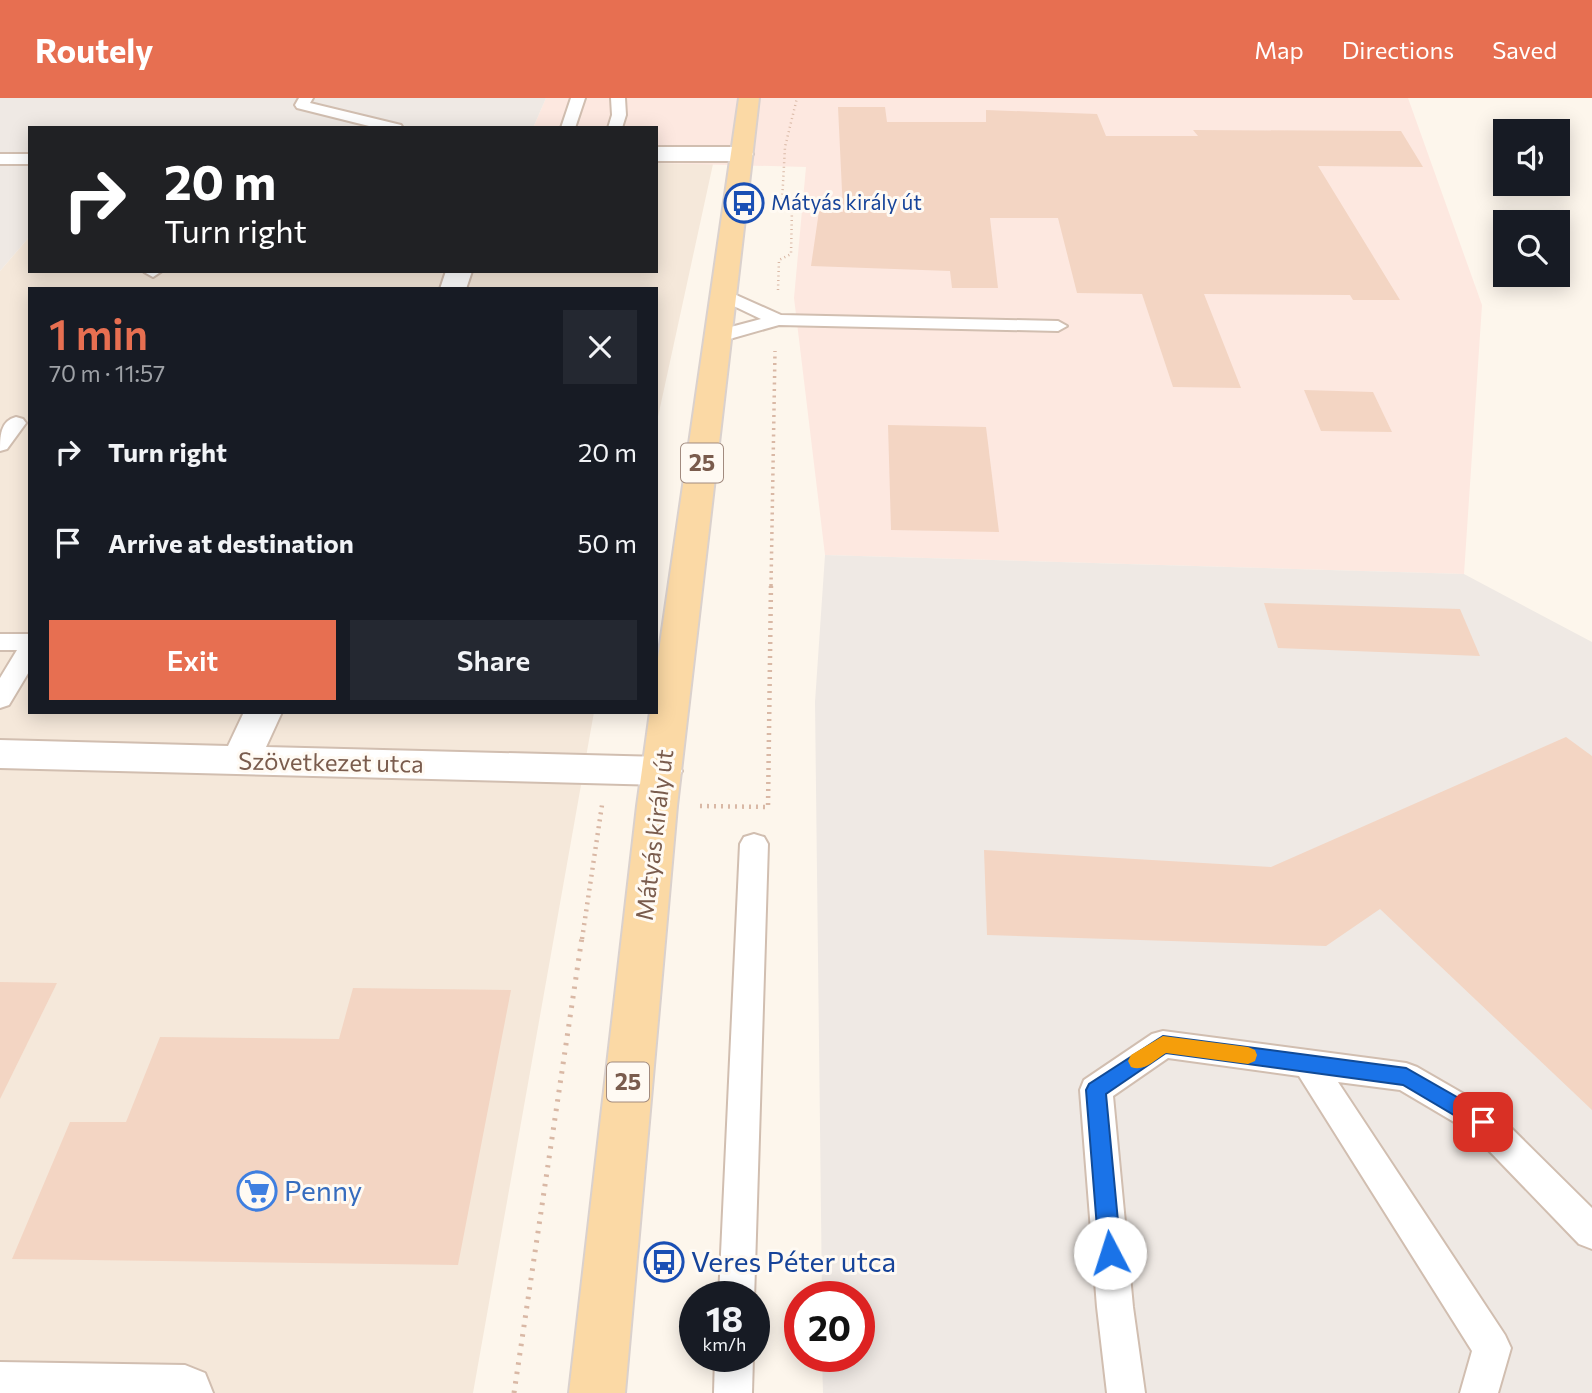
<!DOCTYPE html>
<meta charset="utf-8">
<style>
body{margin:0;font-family:Commissioner,sans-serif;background:#242831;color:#f1f3f6;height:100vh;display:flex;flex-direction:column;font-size:26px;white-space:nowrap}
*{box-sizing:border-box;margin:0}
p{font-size:23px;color:#9ea1a6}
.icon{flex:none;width:38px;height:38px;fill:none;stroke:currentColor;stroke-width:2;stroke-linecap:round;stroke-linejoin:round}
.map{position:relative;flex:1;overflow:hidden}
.sheet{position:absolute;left:28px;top:189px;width:630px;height:427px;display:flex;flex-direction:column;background:#171b24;border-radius:0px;box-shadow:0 4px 18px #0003}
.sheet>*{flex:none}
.hud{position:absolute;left:28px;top:28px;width:630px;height:147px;border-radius:0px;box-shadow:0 4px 18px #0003;background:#202124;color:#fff;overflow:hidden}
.tools{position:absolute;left:1493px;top:21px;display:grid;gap:14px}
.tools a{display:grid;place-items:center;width:77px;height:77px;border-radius:0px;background:#171b24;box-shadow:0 4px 18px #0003;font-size:35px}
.speed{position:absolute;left:679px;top:1183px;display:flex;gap:14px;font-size:35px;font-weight:700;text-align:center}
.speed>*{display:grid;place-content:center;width:91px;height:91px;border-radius:50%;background:#171b24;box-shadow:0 4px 18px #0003;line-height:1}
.speed small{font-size:18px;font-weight:400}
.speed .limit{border:10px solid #d22;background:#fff;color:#111}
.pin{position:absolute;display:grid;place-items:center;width:60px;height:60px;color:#fff;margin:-30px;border-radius:14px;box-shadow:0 4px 10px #0006}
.me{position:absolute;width:77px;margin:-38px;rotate:355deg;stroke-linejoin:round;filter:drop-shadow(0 0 5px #0008)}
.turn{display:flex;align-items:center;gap:24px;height:147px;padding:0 21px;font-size:32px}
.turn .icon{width:91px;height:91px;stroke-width:2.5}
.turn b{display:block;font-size:49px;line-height:60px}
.round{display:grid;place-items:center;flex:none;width:74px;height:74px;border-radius:0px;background:#242831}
.head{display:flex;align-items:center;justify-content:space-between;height:119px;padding:0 21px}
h1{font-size:42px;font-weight:600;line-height:52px;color:#e76f51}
.cta{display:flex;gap:14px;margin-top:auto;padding:14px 21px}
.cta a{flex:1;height:80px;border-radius:0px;background:#e76f51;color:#fff;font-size:28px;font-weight:600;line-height:80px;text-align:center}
.cta a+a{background:#242831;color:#f1f3f6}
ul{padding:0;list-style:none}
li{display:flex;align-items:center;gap:21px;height:91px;padding:0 21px}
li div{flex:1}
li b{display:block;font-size:26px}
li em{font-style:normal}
header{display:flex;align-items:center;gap:42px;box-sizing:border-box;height:98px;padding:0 35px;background:#e76f51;color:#fff}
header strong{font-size:33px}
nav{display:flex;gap:38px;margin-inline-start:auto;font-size:24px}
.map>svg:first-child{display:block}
</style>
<header>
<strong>Routely</strong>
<nav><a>Map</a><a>Directions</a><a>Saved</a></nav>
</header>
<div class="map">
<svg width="1592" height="1295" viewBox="0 0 1592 1295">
<rect width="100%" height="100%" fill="#fdf6ec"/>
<!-- residential -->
<path fill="#f5e8da" d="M656 65 713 66 656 328V191H30V614H594L473 1295H0V173L30 138V173H656Z"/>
<!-- commercial -->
<path fill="#fde8e0" d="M546 0H1408L1482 207 1464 476 825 457 794 200 806 69 656 65V30H533Z"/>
<!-- industrial -->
<g fill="#efe9e4">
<path d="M0 0H546L533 30H30V138L0 173Z"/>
<path d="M825 457 1464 476 1592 544V1295H823L822 1258H859V1199H822L815 604Z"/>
</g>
<!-- building -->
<g fill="#f3d5c3">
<path d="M838 9H885L887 24H986V12L1097 16 1106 38H1198L1193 32 1401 33 1423 69 1318 68 1400 202H1353L1350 197 1204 196 1241 290 1173 289 1142 196 1077 195 1058 120H990L998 190H952L950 173 811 168 819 113 843 114Z"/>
<path d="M1304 292 1373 294 1392 334 1321 333Z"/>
<path d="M888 327 986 329 999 434 891 432Z"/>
<path d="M1264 505 1460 511 1480 558 1278 550Z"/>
<path d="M1566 639 1592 658V1012L1380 811 1326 848 987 837 984 752 1271 769Z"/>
<path d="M0 884 57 885 0 1001Z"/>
<path d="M353 890 511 892 458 1167 12 1161 70 1024H126L160 939 339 941Z"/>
</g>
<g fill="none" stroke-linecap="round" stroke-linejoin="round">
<!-- lane casing -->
<g stroke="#d1beb0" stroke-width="4">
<g id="lane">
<path d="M299 0H313L310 5 401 27 403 30H377L297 10 295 7Z"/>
<path d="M571 0H585L575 30H561Z"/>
<path d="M611 0H625L626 17 622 30H608L612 17Z"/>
<rect x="0" y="56" width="30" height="10"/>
<path d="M162 173 153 179 144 174 145 173Z"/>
<path d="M725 192 781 217 1058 223 1067 228 1058 233 779 227 719 244 712 242 710 238 712 234 761 221 719 201 716 197 719 193Z"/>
<path d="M16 319 23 321 26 325 7 351 0 353C0 339 0 323 16 319Z"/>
<path d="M0 536H30V572L9 607 0 610V580L17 552H0Z"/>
<path d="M754 736 764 739 768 746 754 1202V1199H719L740 746 744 739Z"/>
<path d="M1163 933 1406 965 1417 969 1495 1014 1592 1110V1151L1579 1146 1471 1034 1400 992 1338 984 1505 1237 1511 1250 1498 1295H1460L1472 1253 1299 978 1168 960 1113 998 1133 1209 1145 1295H1107L1097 1209 1080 992 1084 982 1152 936Z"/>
<path d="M715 1258H753L752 1295H714Z"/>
</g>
</g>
<!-- street casing -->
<g stroke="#d1beb0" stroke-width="4">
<g id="street">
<path d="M656 49H742L750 51 753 56 750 61 742 63H656Z"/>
<path d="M446 173H472L466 191H440Z"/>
<path d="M244 614H282L266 649 662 659 676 663 682 673 676 683 662 687 0 670V642L228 648Z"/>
<path d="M0 1264 185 1267 205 1275 213 1295H0Z"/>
</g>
</g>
<!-- primary casing -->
<g stroke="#dad1cd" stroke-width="4">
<path id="primary" d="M739 0H759L677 708 625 1295H569L637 708 650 614H656V574Z"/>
</g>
<!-- path-far3 -->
<path stroke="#d9b8a5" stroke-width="2.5" stroke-dasharray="1 3.5" stroke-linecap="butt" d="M778 192 779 162 791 156 792 111 782 104 785 49 797 0"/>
<!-- path-far2 -->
<path stroke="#d9b8a5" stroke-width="3.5" stroke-dasharray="2 4.5" stroke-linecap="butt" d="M771 488 775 253"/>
<!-- path-far1 -->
<g stroke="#d9b8a5" stroke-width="4.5" stroke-dasharray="2 5" stroke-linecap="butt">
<path d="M700 708 768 709 771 486"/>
<path d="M582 841 602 707"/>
</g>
<!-- path -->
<path stroke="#d9b8a5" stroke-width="5" stroke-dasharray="2.5 7" stroke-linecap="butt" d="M514 1295 582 839"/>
<!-- lane -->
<use href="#lane" fill="#fff" fill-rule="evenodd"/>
<!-- street -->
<use href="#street" fill="#fff" fill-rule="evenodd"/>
<!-- primary -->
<use href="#primary" fill="#fbd9a5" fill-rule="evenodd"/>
</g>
<!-- route -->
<path fill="#1a73e8" stroke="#114b97" stroke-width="2" d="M1163 938 1406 970 1490 1018 1493 1024 1490 1030 1483 1033 1476 1030 1403 987 1166 955 1106 996 1121 1155 1118 1162 1110 1165 1102 1162 1099 1155 1086 992 1089 986Z"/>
<!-- slow -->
<path fill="#f59e0b" d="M1163 938 1248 949 1255 952 1257 957 1255 963 1248 966 1166 955C1155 962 1144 974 1131 969L1128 963 1131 957Z"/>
<!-- icons -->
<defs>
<g id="bus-ring" transform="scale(2.0125)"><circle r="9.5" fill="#fffaf3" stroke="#1a4fb4" stroke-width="1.5"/><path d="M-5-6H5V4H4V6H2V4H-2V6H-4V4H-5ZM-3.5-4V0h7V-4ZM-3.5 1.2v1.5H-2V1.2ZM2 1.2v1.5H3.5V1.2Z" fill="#1a4fb4"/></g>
<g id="supermarket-ring" transform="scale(2.0125)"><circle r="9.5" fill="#fffaf3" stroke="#3f7fe0" stroke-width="1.5"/><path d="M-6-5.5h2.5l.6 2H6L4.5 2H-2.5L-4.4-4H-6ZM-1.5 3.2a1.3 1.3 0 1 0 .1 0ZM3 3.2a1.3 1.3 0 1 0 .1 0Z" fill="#3f7fe0"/></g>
</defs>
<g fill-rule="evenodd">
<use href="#bus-ring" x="744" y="105"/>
<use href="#supermarket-ring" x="257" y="1093"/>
<use href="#bus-ring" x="664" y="1164"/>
</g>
<g text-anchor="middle" stroke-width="6" stroke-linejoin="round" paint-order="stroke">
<!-- far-transit labels -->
<g font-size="21" fill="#164399" stroke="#fffaf3" text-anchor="start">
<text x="771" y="112">Mátyás király út</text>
</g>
<!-- shield labels -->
<g fill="#fffaf3" stroke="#a28b7f" stroke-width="2">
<rect x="681" y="345.5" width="42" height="39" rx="5"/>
<rect x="607" y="964.5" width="42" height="39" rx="5"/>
</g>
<g font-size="23" font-weight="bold" fill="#7a5c4d">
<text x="702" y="373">25</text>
<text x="628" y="992">25</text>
</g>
<!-- street labels -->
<g font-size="24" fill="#7a5c4d" stroke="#fffaf3">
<text transform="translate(331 665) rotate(1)" y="8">Szövetkezet utca</text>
<text transform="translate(655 737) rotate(-83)" y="8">Mátyás király út</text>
</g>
<!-- near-shop labels -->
<g font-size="28" fill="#366cbe" stroke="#fffaf3" text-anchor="start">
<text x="284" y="1103">Penny</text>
</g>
<!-- near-transit labels -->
<g font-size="28" fill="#164399" stroke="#fffaf3" text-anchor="start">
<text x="691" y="1174">Veres Péter utca</text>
</g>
</g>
</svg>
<div class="tools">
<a><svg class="icon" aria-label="sound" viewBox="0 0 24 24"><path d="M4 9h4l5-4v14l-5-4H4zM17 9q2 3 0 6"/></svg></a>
<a><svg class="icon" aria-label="search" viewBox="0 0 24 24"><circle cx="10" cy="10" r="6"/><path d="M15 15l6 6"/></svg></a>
</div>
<div class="speed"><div>18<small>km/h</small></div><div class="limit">20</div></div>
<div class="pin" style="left:1483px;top:1024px;background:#d93025"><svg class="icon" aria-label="arrive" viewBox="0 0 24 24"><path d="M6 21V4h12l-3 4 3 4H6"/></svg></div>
<svg class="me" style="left:1110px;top:1155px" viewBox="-20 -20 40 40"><circle r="19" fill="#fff"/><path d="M0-13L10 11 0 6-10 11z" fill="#1a73e8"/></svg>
<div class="hud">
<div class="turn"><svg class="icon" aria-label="right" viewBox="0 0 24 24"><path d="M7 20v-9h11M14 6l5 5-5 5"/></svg><div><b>20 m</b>Turn right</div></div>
</div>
<section class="sheet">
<div class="head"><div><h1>1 min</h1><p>70 m · 11:57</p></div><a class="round"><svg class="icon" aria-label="close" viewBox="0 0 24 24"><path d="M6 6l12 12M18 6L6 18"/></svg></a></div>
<ul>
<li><svg class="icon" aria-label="right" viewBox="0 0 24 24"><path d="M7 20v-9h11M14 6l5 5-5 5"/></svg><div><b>Turn right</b></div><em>20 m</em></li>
<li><svg class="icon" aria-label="arrive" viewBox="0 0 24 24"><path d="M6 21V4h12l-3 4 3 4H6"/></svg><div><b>Arrive at destination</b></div><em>50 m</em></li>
</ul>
<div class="cta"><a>Exit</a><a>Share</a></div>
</section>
</div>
